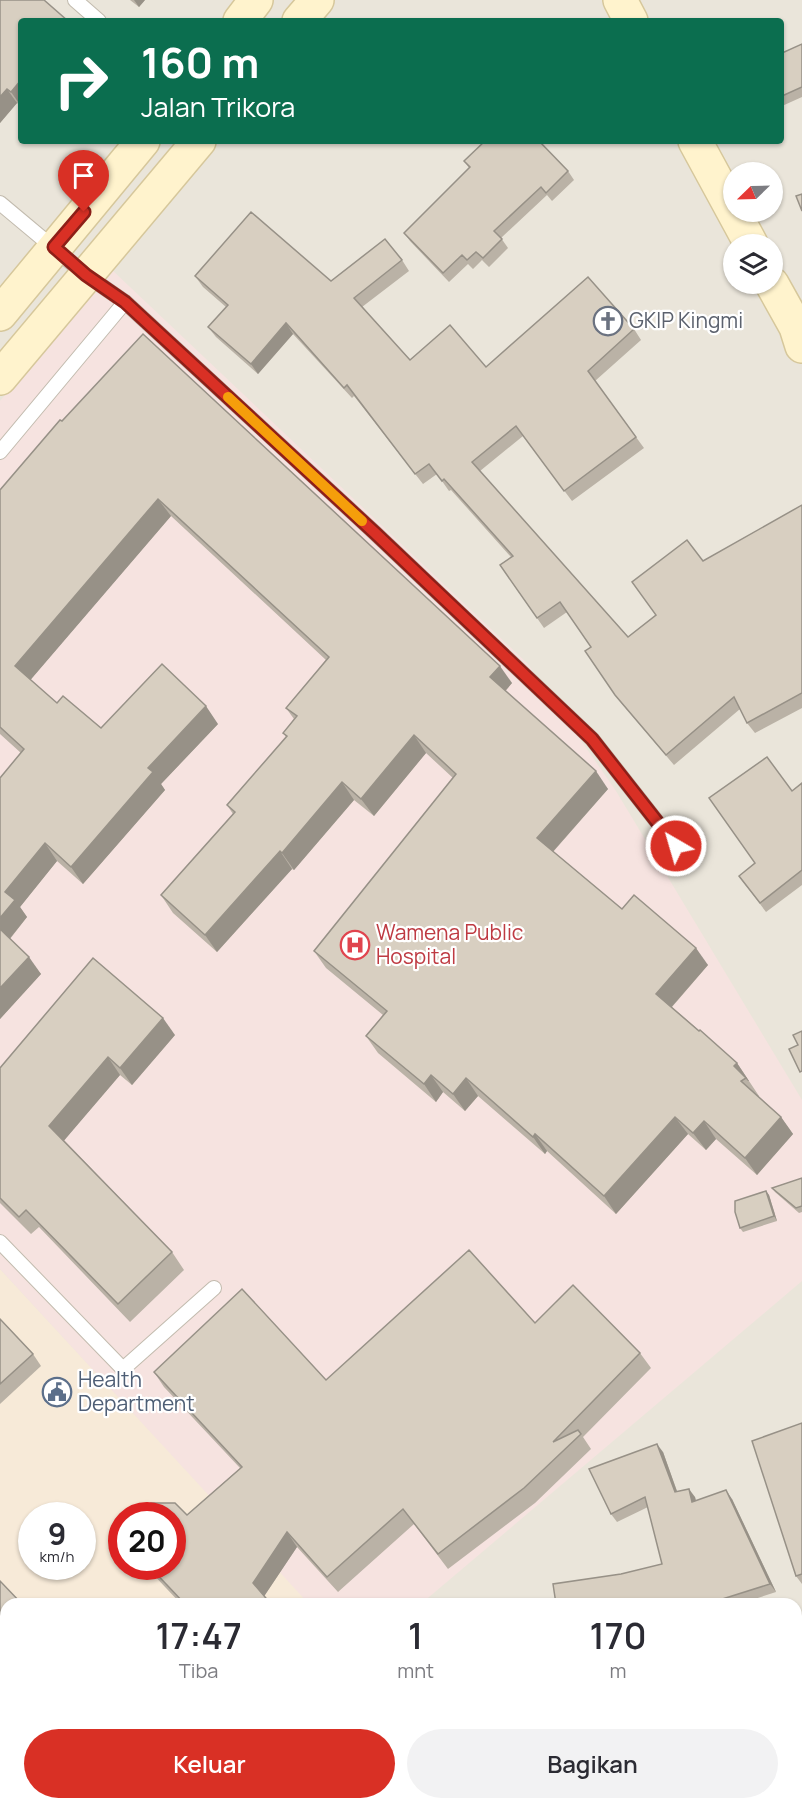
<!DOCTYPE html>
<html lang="id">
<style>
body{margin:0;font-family:Manrope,sans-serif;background:#f2f2f3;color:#2b2b33;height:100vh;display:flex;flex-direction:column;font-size:22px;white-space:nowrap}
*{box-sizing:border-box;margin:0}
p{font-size:20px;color:#7c7c81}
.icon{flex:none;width:33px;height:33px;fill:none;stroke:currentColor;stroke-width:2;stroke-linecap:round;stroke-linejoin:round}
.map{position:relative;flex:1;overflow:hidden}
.drawer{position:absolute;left:0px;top:1598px;width:802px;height:212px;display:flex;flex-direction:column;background:#fff;border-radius:18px 18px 0 0;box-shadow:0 2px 4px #0004}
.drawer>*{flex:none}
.top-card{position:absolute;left:18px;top:18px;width:766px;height:126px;border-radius:6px;box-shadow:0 2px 4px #0004;background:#0b6e4f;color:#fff;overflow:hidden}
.needle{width:39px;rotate:247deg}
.controls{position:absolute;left:723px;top:162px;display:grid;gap:12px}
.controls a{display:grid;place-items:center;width:60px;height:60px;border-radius:50%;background:#fff;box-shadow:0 2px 4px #0004;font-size:30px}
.speed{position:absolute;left:18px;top:1502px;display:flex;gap:12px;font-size:30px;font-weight:700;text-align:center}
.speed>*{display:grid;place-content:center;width:78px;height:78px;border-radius:50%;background:#fff;box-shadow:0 2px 4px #0004;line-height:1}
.speed small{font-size:15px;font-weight:400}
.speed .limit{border:9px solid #d22;background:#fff;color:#111}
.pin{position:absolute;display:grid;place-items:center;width:51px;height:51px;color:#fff;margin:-62px -26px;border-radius:50% 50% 50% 0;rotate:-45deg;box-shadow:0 0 6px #0007}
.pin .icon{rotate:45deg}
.me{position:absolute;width:66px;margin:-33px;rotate:322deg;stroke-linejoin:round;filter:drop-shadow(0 0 4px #0008)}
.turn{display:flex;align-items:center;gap:21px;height:126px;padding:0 24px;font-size:27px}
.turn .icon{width:78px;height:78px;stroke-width:2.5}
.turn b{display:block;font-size:42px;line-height:51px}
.eta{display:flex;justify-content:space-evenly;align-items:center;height:102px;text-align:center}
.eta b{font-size:36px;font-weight:600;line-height:42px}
.primary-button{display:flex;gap:12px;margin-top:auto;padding:12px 24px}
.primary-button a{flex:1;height:69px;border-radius:36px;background:#d93025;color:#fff;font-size:24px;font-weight:600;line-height:69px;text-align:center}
.primary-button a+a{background:#f2f2f3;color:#2b2b33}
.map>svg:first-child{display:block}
</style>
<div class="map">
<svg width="802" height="1808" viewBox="0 0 802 1808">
<rect width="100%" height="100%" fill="#f6f3ec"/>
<!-- residential -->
<path fill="#eae5da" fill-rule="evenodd" d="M0 0H802V1808H0ZM21 21H782V141H21ZM734 172H772V212H734ZM734 244H772V284H734ZM32 1515H82V1566H32ZM122 1515H172V1566H122ZM6 1604H796V1803H6Z"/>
<!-- commercial -->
<g fill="#f7ead8" fill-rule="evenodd">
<path d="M0 1269 309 1603 6 1604V1729L0 1723ZM32 1515H82V1566H32ZM122 1515H172V1566H122Z"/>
<path d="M77 1803H271L266 1808H82Z"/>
</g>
<!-- education -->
<path fill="#efe8d6" d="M802 1701V1808H616L615 1803H796L797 1703Z"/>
<!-- medical -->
<path fill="#f6e3e0" d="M111 269 528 664 616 791 802 1100V1281L422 1603 309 1604 0 1269V401Z"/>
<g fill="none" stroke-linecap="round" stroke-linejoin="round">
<!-- lane casing -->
<g stroke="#c2bbae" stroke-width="16">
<g id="lane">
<path d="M75 0 99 21"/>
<path d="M0 203 86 275 125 302"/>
<path d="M0 452 125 302 375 533 592 739 676 846"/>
<path d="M0 1242 123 1369 214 1288"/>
</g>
</g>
<!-- street casing -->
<g stroke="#c2bbae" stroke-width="32">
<g id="street">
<path d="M796 1681 802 1679"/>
<path d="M0 1756 6 1762"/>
<path d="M44 1803 49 1808"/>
<path d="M564 1803 565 1808"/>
</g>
</g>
<!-- secondary casing -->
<g stroke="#d6c79b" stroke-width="36">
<g id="secondary">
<path d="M620 0 631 21"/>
<path d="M240 21 256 0"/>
<path d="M299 21 317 0"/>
<path d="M695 141 751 244"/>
<path d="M772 284 796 327 802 346"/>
<path d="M0 314 143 141"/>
<path d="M0 378 199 141"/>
</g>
</g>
<!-- lane -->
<use href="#lane" stroke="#fff" stroke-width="14"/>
<!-- street -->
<use href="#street" stroke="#fff" stroke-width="28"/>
<!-- secondary -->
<use href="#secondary" stroke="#fff3cd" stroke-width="33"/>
</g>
<!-- wall -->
<g fill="#bab2a6">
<path d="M0 0 21 106 17 103 0 123Z"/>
<path d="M130 0H145L139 7Z"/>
<path d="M802 44V97L782 106V53Z"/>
<path d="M464 161 568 171 574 180 552 201 547 195 501 238 508 248 489 267 482 260 473 269 468 264 449 282 410 241 404 233 469 168Z"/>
<path d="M402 260 409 271 362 307 410 360 486 367 634 329 641 340 595 381 644 448 572 501 523 436 480 471 628 637 656 615 703 561 802 505V708L755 733 747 723 740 709 674 765 623 705 615 695 591 647 567 612 544 628 500 565 511 557 451 490 449 491 437 474 423 484 354 396 352 398 293 334 258 374 216 337 208 327 226 307 203 287 195 276 331 281Z"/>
<path d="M60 420 512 683 505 691 608 789 553 852 622 909 708 965 672 1007 737 1063 759 1096H758L781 1117 793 1134 757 1175 716 1139 706 1150 688 1134 616 1214 547 1151 545 1154 478 1096 465 1111 443 1092 436 1102 378 1053 366 1036 383 1015 326 968 314 951 453 778 426 753 374 816 354 800 294 870 292 869 217 952 173 913 161 895 233 814 227 805 286 737 283 733 294 719 286 708 326 660 171 516 30 680 57 703 101 728 218 724 161 784 165 790 83 884 57 861 20 907 27 917 10 939 41 974 0 1019V778L21 753 0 734V490Z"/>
<path d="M802 783V885L766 912 739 876 755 863 792 791Z"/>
<path d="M175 1035 132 1085 120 1075 64 1140 172 1252 184 1270 130 1322 39 1227 31 1234 0 1203V1068Z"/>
<path d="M802 1178V1212L799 1213 775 1192 772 1188Z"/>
<path d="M766 1191 769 1195 777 1221 743 1232 740 1228Z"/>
<path d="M0 1319 33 1354 41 1366 0 1404Z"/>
<path d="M535 1323 640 1353 651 1368 583 1437 591 1449 535 1503 448 1569 414 1524 338 1592 297 1547 264 1596 271 1604H181L151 1572 146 1566H172L187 1515 240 1468 164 1387 154 1372 326 1380Z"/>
<path d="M802 1423V1584L796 1576Z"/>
<path d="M663 1452 677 1491 695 1497 696 1501 732 1499 776 1592 739 1604H556L621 1574 662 1564 648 1507 617 1522 611 1514Z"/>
<path d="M0 1581 6 1604V1677L0 1671Z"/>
<path d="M802 1703V1774L796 1776V1704Z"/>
<path d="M234 1803H251L246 1808H239Z"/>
<path d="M309 1803H418L413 1808H304Z"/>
</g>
<!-- shaded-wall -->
<g fill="#979187">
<path d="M134 0H145L139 7Z"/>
<path d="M21 80V106L11 92Z"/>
<path d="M7 89 17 103 0 123V97Z"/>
<path d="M286 323 293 334 258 374 251 364Z"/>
<path d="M158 499 171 516 27 684 15 666Z"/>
<path d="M500 666 512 683 502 695 490 677Z"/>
<path d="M206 706 218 724 161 784 165 790 83 884 71 867 148 768Z"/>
<path d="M414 735 426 753 374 816 361 799Z"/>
<path d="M596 771 608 789 549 856 537 838Z"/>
<path d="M342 782 354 800 294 870 282 853Z"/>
<path d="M45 843 57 861 20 907 27 917 7 942 0 932V918L5 892Z"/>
<path d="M280 851 292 869 217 952 205 935Z"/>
<path d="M696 948 708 965 668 1011 656 994Z"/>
<path d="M29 957 41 974 0 1019V988Z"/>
<path d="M163 1018 175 1035 132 1085 120 1068Z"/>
<path d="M108 1057 120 1075 62 1143 49 1126Z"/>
<path d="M737 1063 749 1081H748L734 1066Z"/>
<path d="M431 1075 443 1092 436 1102 424 1084Z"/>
<path d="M466 1078 478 1096 465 1111 453 1094Z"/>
<path d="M675 1117 688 1134 616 1214 604 1196Z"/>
<path d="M781 1117 793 1134 757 1175 745 1158Z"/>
<path d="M704 1121 716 1139 706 1150 693 1133Z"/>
<path d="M535 1134 547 1151 545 1154 533 1137Z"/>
<path d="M766 1191 769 1195 777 1221 774 1216Z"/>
<path d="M657 1444 663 1452 680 1500 675 1492Z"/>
<path d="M689 1489 695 1497 698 1510 692 1502Z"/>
<path d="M726 1490 732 1499 776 1592 770 1584Z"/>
<path d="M287 1532 297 1547 263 1598 253 1583Z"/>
<path d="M771 1803H777L778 1808H772Z"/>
</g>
<!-- building -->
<g fill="#d8cfc1" stroke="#979187" stroke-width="1.5">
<path d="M0 0H44L68 21H21V80L11 92 7 89 0 97Z"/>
<path d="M802 44V87L782 96V53Z"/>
<path d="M485 141H539L568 171 546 193 541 187 494 231 502 239 483 258 476 252 467 260 462 255 443 273 404 233 470 167 464 161Z"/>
<path d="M802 194V211L796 196Z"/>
<path d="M251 212 331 281 385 239 402 260 354 298 410 360 450 325 486 367 588 277 634 329 588 371 636 437 564 491 516 426 472 462 628 637 656 615 632 582 687 540 703 561 802 505V693L747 723 734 697 666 755 615 695 585 651 591 647 560 602 537 618 500 565 513 556 444 479 442 481 429 464 415 474 347 385 344 388 286 323 251 364 208 327 228 305 195 276Z"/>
<path d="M143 334 500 666 490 677 596 771 537 838 622 909 634 895 696 948 656 994 699 1031 700 1030 737 1063 734 1066 746 1078 741 1081 781 1117 745 1158 704 1121 693 1133 675 1117 604 1196 535 1134 533 1137 466 1078 453 1094 431 1075 424 1084 366 1036 387 1011 314 951 456 774 414 735 361 799 342 782 282 853 280 851 205 935 161 895 235 812 227 805 287 736 283 733 297 716 286 708 329 657 158 499 15 666 57 703 63 696 101 728 162 664 206 706 148 768 153 772 71 867 45 843 5 892 15 900 0 918V778L24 749 0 727V490L60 420 62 421Z"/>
<path d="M767 757 792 791 802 783V870L760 903 739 876 755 863 709 798Z"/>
<path d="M0 929 29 957 0 988Z"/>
<path d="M93 958 163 1018 120 1068 108 1057 49 1126 172 1252 118 1304 26 1210 19 1217 0 1198V1068Z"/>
<path d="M802 1031V1071L800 1072 789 1049 798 1045 793 1035Z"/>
<path d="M802 1178V1206L796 1208 772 1188Z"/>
<path d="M766 1191 774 1216 740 1228 735 1212V1201Z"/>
<path d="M469 1250 535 1323 573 1285 640 1353 553 1442 578 1430 581 1434 524 1488 438 1554 403 1509 327 1577 287 1532 253 1583 271 1604H185L149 1566H172V1515H133L134 1511 151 1503H175L187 1515 242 1467 154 1372 242 1289 326 1380Z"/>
<path d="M0 1319 33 1354 0 1384Z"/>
<path d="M802 1423V1574L796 1576 752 1441Z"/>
<path d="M657 1444 675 1492 689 1489 692 1502 726 1490 770 1584 716 1601 717 1604H556L553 1584 621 1574 662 1564 645 1497 611 1514 589 1469Z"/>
<path d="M0 1581 22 1604H6V1674L0 1668Z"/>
<path d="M802 1703V1760L796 1761V1704Z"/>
<path d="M0 1770 5 1775 2 1778 6 1781V1803H24L30 1808H0Z"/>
<path d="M309 1803H393L388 1808H304Z"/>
<path d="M709 1803H771L772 1808H710Z"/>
</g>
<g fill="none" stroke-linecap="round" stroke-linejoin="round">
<!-- route casing -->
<g stroke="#8d1f18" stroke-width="15">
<path id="route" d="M84 212 54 247 86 275 125 302 375 533 592 739 676 846"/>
</g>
<!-- route -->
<use href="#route" stroke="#d93025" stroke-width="10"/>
<!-- slow -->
<path stroke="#f59e0b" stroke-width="10" d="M228 397 362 521"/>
</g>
<!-- icons -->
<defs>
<g id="church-ring" transform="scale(1.5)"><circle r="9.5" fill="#fff" stroke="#6b7280" stroke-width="1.5"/><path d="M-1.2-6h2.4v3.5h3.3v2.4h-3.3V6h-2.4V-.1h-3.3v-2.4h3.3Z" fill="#6b7280"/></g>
<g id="hospital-ring" transform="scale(1.5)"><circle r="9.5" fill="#fff" stroke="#e0444e" stroke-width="1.5"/><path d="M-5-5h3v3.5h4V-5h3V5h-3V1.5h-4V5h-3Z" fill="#e0444e"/></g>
<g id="civic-ring" transform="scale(1.5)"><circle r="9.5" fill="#fff" stroke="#5c6f8a" stroke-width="1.5"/><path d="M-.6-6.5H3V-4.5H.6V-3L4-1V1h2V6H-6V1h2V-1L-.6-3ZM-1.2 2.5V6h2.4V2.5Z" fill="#5c6f8a"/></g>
</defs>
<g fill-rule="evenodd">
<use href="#church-ring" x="608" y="321"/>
<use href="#hospital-ring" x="355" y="945"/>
<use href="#civic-ring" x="57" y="1392"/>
</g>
<g text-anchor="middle" stroke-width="4.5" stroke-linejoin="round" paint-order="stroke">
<!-- worship labels -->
<g font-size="21" fill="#5b616d" stroke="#fff" text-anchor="start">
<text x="629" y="328">GKIP Kingmi</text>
</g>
<!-- health labels -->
<g font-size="21" fill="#be3a42" stroke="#fff" text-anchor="start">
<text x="376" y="940">Wamena Public<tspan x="376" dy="24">Hospital</tspan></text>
</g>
<!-- service labels -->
<g font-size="21" fill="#4e5e75" stroke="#fff" text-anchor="start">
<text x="78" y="1387">Health<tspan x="78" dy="24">Department</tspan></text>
</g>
</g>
</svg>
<div class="controls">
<a><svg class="needle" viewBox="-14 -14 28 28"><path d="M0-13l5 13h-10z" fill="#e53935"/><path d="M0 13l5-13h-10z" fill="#7c7c81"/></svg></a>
<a><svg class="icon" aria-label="layers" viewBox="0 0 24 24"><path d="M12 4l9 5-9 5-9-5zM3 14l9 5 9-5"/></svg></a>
</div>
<div class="speed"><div>9<small>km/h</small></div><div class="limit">20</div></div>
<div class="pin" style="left:84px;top:212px;background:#d93025"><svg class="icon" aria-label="arrive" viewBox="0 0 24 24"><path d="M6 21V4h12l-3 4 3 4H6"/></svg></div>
<svg class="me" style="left:676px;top:846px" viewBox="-20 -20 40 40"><circle r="17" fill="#d93025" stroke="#fff" stroke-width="3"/><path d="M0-11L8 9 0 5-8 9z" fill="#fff"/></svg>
<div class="top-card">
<div class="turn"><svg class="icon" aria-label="right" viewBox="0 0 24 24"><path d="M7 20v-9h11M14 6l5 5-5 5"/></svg><div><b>160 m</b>Jalan Trikora</div></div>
</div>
<section class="drawer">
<div class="eta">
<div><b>17:47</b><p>Tiba</p></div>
<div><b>1</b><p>mnt</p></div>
<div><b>170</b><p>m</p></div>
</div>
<div class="primary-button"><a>Keluar</a><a>Bagikan</a></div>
</section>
</div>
